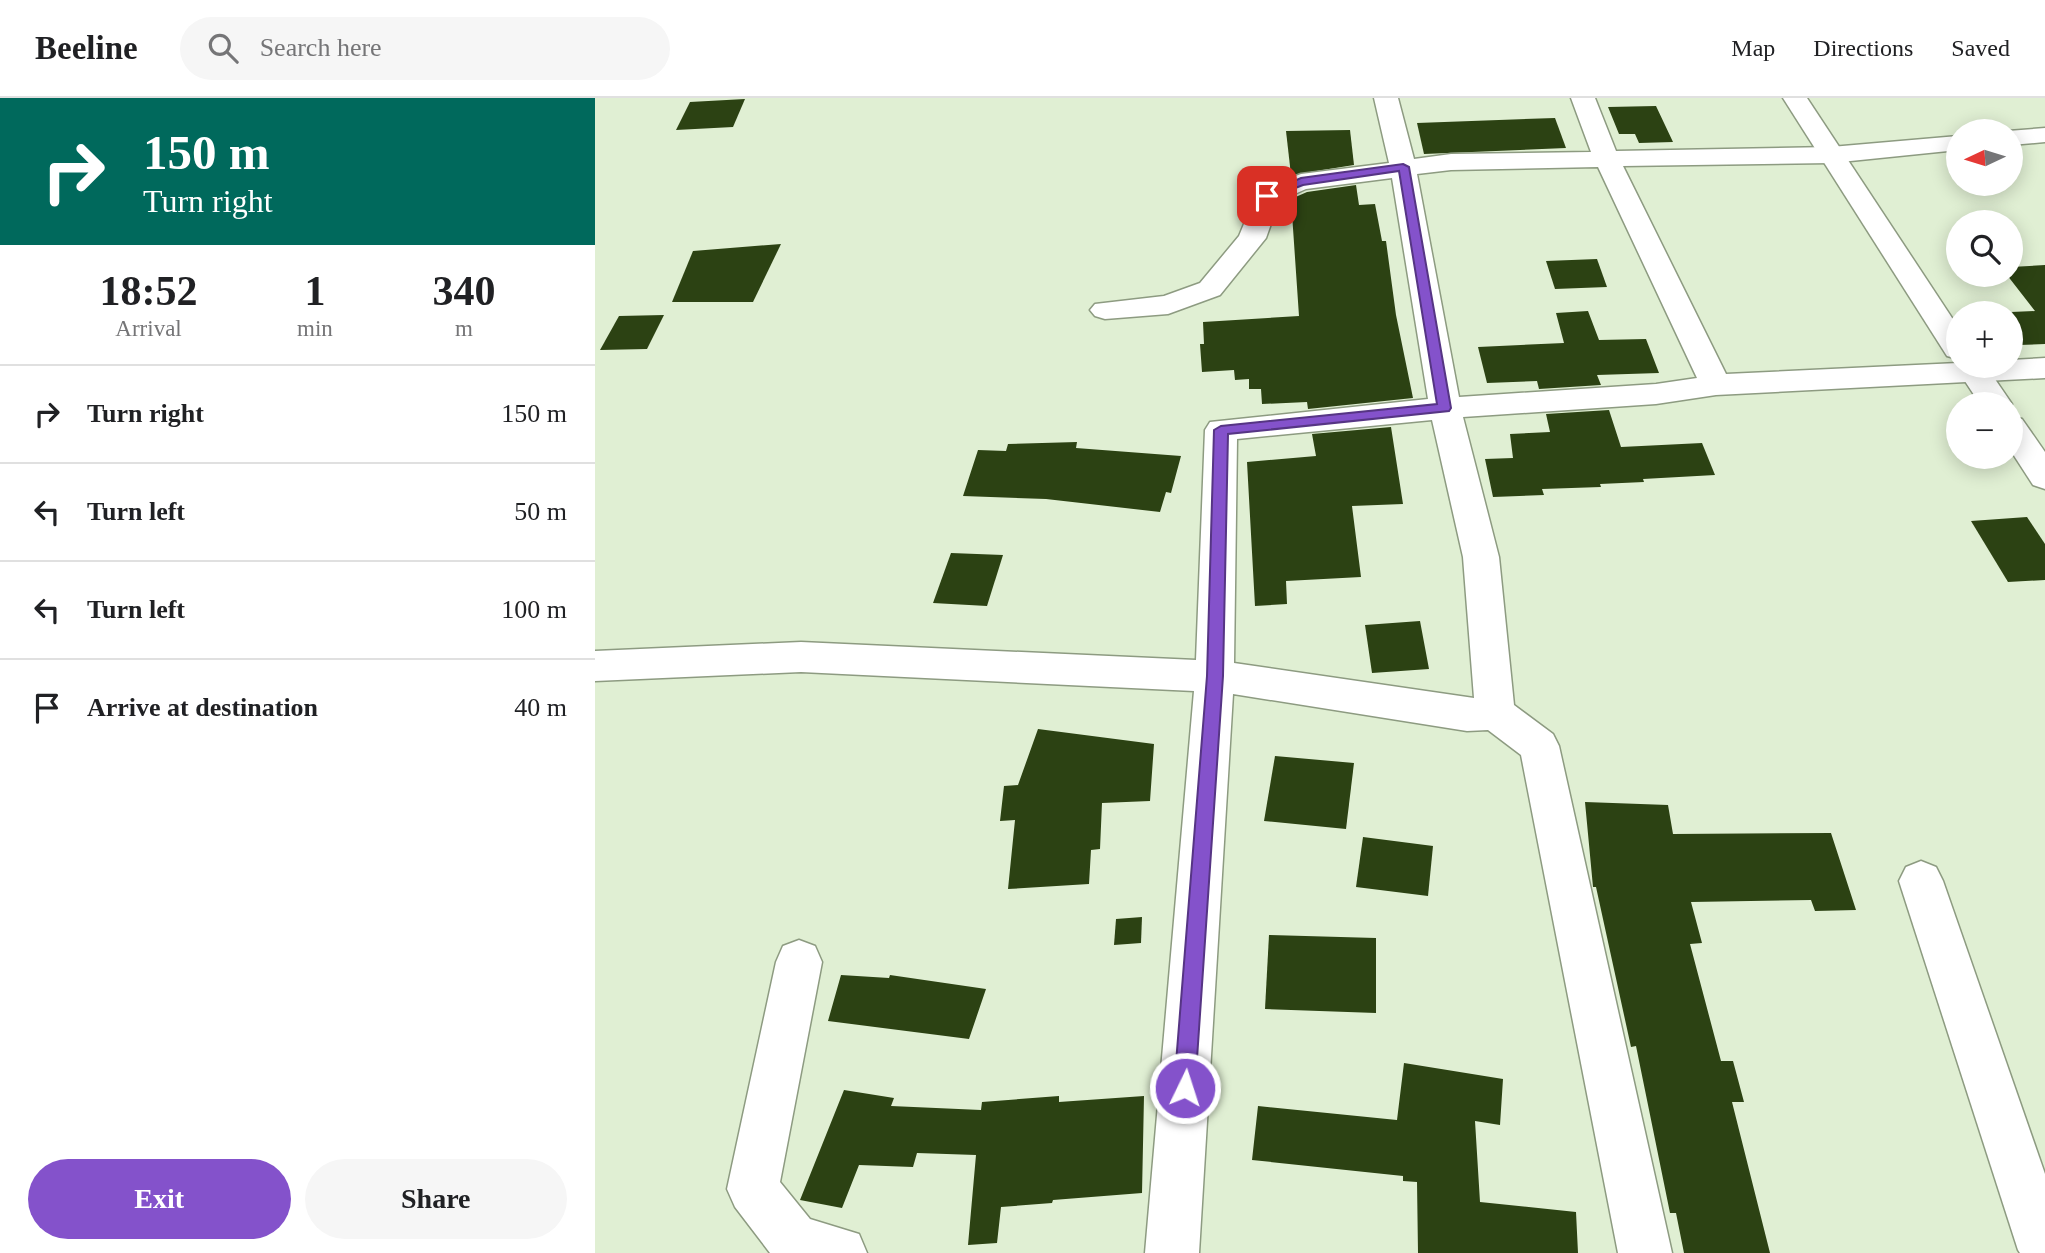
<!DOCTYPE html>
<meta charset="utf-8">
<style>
body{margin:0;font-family:"Times New Roman",serif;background:#f6f6f6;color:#202124;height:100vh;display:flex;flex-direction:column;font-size:26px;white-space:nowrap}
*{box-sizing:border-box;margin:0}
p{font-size:23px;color:#757577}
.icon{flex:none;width:38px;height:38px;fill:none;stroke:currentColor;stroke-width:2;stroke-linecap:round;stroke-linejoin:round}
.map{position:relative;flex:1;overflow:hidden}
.side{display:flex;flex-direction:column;background:#fff;width:595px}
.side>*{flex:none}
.banner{background:#00695c;color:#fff;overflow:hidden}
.needle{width:46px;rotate:266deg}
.fabs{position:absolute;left:1351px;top:21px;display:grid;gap:14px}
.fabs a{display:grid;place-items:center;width:77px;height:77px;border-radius:50%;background:#fff;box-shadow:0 4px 18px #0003;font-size:35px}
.pin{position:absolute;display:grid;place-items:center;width:60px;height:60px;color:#fff;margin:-30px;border-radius:14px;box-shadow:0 4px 10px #0006}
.me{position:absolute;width:77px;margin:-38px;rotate:4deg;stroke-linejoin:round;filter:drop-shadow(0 0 5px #0008)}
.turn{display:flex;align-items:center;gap:24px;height:147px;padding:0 28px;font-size:32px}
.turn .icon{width:91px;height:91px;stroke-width:2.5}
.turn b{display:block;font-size:49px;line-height:60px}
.eta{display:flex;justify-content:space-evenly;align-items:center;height:119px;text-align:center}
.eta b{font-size:42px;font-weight:700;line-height:49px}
.cta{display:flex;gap:14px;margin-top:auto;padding:14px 28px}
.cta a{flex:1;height:80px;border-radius:42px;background:#8452cb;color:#fff;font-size:28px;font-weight:700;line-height:80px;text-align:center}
.cta a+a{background:#f6f6f6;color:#202124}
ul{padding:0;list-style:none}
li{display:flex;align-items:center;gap:21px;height:98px;padding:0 28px;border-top:2px solid #e0e0e0}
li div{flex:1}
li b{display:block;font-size:26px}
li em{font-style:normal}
header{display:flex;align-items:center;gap:42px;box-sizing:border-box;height:98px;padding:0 35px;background:#fff;border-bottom:2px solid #e0e0e0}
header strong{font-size:33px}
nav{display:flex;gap:38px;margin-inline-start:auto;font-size:24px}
.search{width:490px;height:63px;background:#f6f6f6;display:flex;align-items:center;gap:18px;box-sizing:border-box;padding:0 24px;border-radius:38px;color:#757577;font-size:26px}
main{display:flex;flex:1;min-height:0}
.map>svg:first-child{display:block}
</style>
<header>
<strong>Beeline</strong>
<div class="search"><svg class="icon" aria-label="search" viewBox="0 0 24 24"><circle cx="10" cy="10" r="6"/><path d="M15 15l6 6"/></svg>Search here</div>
<nav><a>Map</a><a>Directions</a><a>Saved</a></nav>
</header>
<main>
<section class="side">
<div class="banner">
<div class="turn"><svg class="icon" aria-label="right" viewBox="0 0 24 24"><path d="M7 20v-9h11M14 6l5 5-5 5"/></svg><div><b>150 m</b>Turn right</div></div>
</div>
<div class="eta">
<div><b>18:52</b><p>Arrival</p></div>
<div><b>1</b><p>min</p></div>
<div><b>340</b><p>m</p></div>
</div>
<ul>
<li><svg class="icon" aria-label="right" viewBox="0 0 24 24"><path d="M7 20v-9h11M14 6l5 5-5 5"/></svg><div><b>Turn right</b></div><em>150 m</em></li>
<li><svg class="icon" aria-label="left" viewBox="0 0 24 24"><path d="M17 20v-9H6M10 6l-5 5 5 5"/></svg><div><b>Turn left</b></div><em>50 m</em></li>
<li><svg class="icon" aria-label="left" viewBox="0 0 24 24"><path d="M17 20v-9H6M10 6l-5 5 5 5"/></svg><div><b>Turn left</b></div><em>100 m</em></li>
<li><svg class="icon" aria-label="arrive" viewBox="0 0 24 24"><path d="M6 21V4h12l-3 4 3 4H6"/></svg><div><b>Arrive at destination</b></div><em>40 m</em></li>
</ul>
<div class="cta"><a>Exit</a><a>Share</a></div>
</section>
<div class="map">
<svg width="1450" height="1155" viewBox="0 0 1450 1155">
<rect width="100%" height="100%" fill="#e0efd3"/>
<!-- building -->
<g fill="#2c4213">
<path d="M150 1 138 29 81 32 95 4Z"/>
<path d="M1061 8 1078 44 1044 45 1040 36H1024L1013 9Z"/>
<path d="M960 20 971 50 829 56 822 25Z"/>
<path d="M755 32 759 67 696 77 691 33Z"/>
<path d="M761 87 764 107 780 106 787 143H791L801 217 818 300 713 311 712 304 667 306 666 291H654V281L640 282 639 272 607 274 605 246H609L608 224 704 218 696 101 712 94Z"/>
<path d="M186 146 158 204H77L98 153Z"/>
<path d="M1002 161 1012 189 960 191 951 163Z"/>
<path d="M1450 167V246L1424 247 1416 236V214L1440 213 1412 177H1416V169Z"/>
<path d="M993 213 1004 242 1051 241 1064 275 1002 277 1006 287 944 291 942 283 892 285 883 249 969 245 961 215Z"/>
<path d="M69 217 52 251 5 252 24 218Z"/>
<path d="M1014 312 1026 349 1107 345 1120 377 1048 381 1049 384 1005 386 1006 389 947 391 949 397 898 399 890 361 918 360 915 336 955 334 951 316Z"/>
<path d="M796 329 808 406 757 408 766 479 691 483 692 506 660 508 652 364 721 358 717 336Z"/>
<path d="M482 344 481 350 586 358 576 395 571 394 565 414 451 401 368 398 383 352 411 353 413 346Z"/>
<path d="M1432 419 1450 446V482L1413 484 1376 423Z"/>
<path d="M356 455 408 457 392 508 338 505Z"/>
<path d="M825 523 834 571 777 575 770 527Z"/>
<path d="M443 631 559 646 555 703 507 705 505 751 496 752 494 786 413 791 420 722 405 723 409 688 423 687Z"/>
<path d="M680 658 759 665 751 731 669 723Z"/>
<path d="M990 704 1073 707 1078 736 1236 735 1261 812 1220 813 1216 802 1096 804 1107 845 1095 846 1126 963H1138L1149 1004H1137L1175 1155H1089L1081 1115H1075L1041 948 1036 949 1001 789H998Z"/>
<path d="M768 739 838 748 833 798 761 789Z"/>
<path d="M547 819 546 845 519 847 521 821Z"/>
<path d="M674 837 781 840V915L670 911Z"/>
<path d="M246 877 294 880 295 877 391 891 374 941 233 923Z"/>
<path d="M809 965 908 981 905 1027 880 1023 885 1104 981 1114 983 1155H823L822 1084 808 1083V1078L657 1062 663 1008 802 1022Z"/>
<path d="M249 992 299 1000 296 1008 386 1012 387 1004 464 998V1004L549 998 547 1095 458 1102 457 1105 406 1109 402 1145 373 1147 381 1057 322 1055 318 1069 264 1067 247 1110 205 1102Z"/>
</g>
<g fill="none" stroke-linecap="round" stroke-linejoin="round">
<!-- street casing -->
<g stroke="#8d9b81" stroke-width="3">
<g id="street">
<path d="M779 0H803L819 61 856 56 996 54 976 0H1000L1021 53 1236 49 1363 38V52L1236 65 1028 68 1131 276 1363 265V268H1416V262L1450 260V280L1121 297 1061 306 868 319 904 459 919 607 958 636 964 648 1077 1155H1023L926 657 893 632 872 633 638 596 604 1155H550L599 593 206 574 0 583V553L206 544 601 562 610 332 615 324 833 301 797 80 711 91 684 103 671 140 625 197 573 216 510 221 500 218 495 212 500 206 569 198 605 185 644 138 663 92 706 76 794 65ZM1003 69 1102 280 1061 286 864 299 822 76 856 72ZM837 322 868 459 879 600 639 565 642 341Z"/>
<path d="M1450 30V44L1416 47V33H1413Z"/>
<path d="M1326 763 1341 769 1348 783 1450 1076V1155H1425L1423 1152 1304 783 1311 769Z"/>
<path d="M204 842 220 848 227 864 185 1084 215 1121 264 1136 272 1155H175L140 1109 132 1091 181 864 188 848Z"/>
</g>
</g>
<!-- secondary casing -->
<g stroke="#8d9b81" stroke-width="3">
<g id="secondary">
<path d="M1188 0H1212L1363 229V261L1352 258Z"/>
<path d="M1363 262V268H1391L1417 306 1416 308 1385 306 1360 268Z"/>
<path d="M1416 318 1427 321 1450 354V391L1438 387 1416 353Z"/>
</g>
</g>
<!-- street -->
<use href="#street" fill="#fff" fill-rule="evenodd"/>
<!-- secondary -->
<use href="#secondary" fill="#fff" fill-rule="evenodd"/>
</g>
<!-- route -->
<path fill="#8452cb" stroke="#563584" stroke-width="2" d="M808 66 814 69 856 310 854 313 633 336 628 578 600 990 597 997 590 1000 582 997 579 990 612 578 619 332 626 328 842 306 804 73 708 87 672 101 666 98 706 80Z"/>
</svg>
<div class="fabs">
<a><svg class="needle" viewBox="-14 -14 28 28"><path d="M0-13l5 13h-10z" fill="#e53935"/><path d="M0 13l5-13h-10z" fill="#757577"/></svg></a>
<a><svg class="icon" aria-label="search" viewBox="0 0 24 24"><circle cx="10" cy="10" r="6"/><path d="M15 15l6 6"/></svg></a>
<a>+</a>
<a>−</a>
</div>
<div class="pin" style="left:672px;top:98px;background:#d93025"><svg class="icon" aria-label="arrive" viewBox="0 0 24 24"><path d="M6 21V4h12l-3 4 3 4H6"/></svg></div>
<svg class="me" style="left:590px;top:990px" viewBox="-20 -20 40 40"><circle r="17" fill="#8452cb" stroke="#fff" stroke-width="3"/><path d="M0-11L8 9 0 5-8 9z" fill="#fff"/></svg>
</div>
</main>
